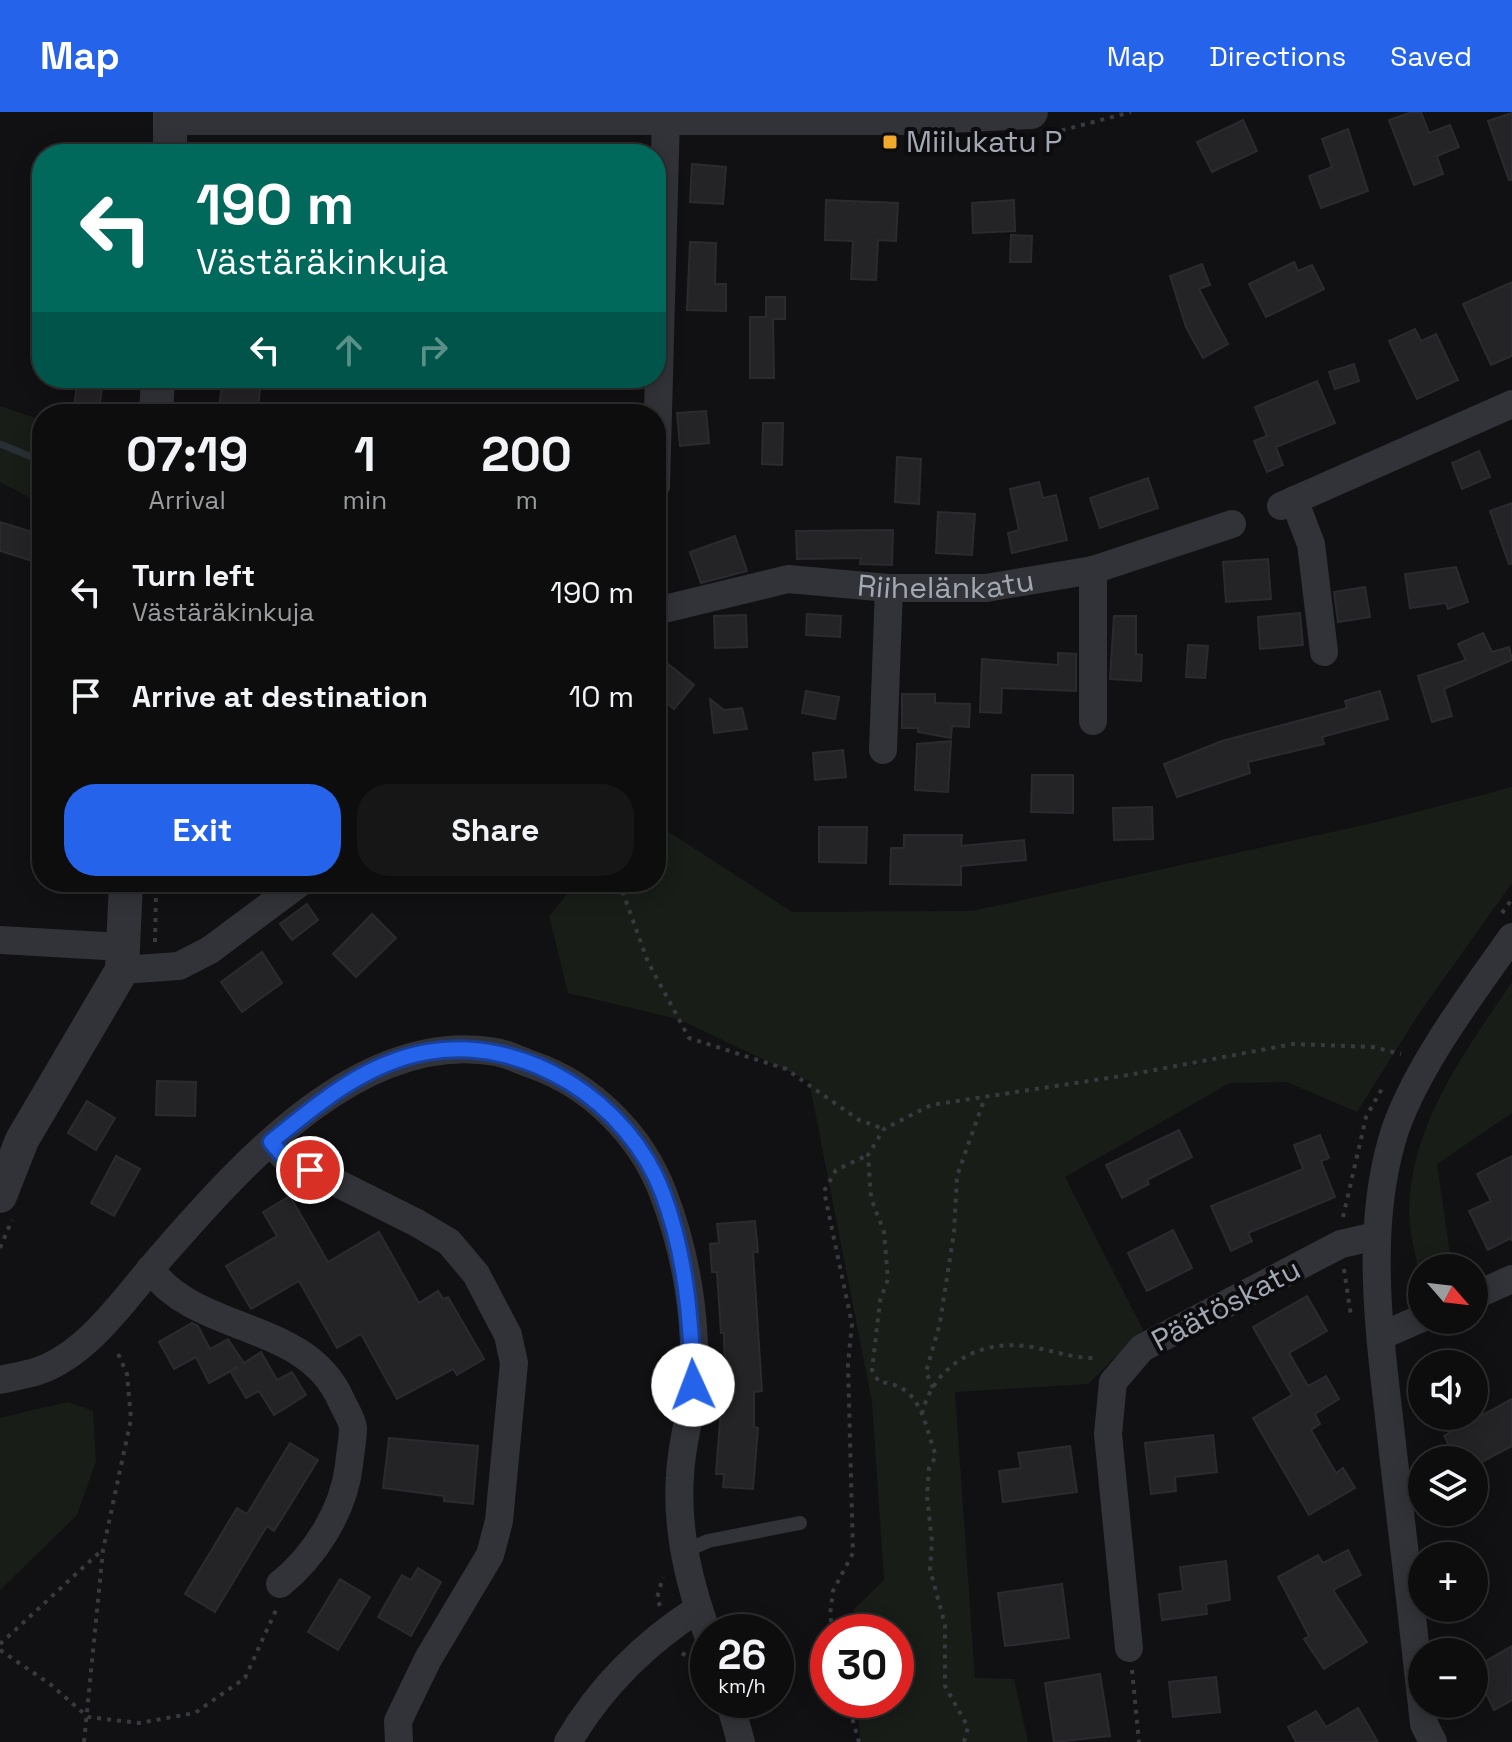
<!DOCTYPE html>
<meta charset="utf-8">
<style>
body{margin:0;font-family:"Space Grotesk",sans-serif;background:#161617;color:#f1f3f6;height:100vh;display:flex;flex-direction:column;font-size:30px;white-space:nowrap}
*{box-sizing:border-box;margin:0}
p{font-size:26px;color:#9a9c9e}
.icon{flex:none;width:44px;height:44px;fill:none;stroke:currentColor;stroke-width:2;stroke-linecap:round;stroke-linejoin:round}
.map{position:relative;flex:1;overflow:hidden}
.details{position:absolute;left:32px;top:292px;width:634px;height:488px;display:flex;flex-direction:column;background:#0d0d0e;border-radius:32px;box-shadow:0 4px 20px #0003,0 0 0 2px #2d2d2e}
.details>*{flex:none}
.guide{position:absolute;left:32px;top:32px;width:634px;height:244px;border-radius:32px;box-shadow:0 4px 20px #0003,0 0 0 2px #2d2d2e;background:#00695c;color:#fff;overflow:hidden}
.needle{width:52px;rotate:118deg}
.buttons{position:absolute;left:1408px;top:1142px;display:grid;gap:16px}
.buttons a{display:grid;place-items:center;width:80px;height:80px;border-radius:50%;background:#0d0d0e;box-shadow:0 4px 20px #0003,0 0 0 2px #2d2d2e;font-size:40px}
.speed{position:absolute;left:690px;top:1502px;display:flex;gap:16px;font-size:40px;font-weight:700;text-align:center}
.speed>*{display:grid;place-content:center;width:104px;height:104px;border-radius:50%;background:#0d0d0e;box-shadow:0 4px 20px #0003,0 0 0 2px #2d2d2e;line-height:1}
.speed small{font-size:20px;font-weight:400}
.speed .limit{border:12px solid #d22;background:#fff;color:#111}
.pin{position:absolute;display:grid;place-items:center;width:68px;height:68px;color:#fff;margin:-34px;border:4px solid #fff;border-radius:50%;box-shadow:0 2px 8px #0007}
.me{position:absolute;width:88px;margin:-44px;rotate:358deg;stroke-linejoin:round;filter:drop-shadow(0 0 6px #0008)}
.turn{display:flex;align-items:center;gap:28px;height:168px;padding:0 32px;font-size:36px}
.turn .icon{width:104px;height:104px;stroke-width:2.5}
.turn b{display:block;font-size:56px;line-height:68px}
.lanes{display:flex;align-items:center;height:76px;padding:0 32px;background:#0003;justify-content:center;gap:40px;direction:ltr}
.lanes .off{opacity:.35}
.eta{display:flex;justify-content:space-evenly;align-items:center;height:136px;text-align:center}
.eta b{font-size:48px;font-weight:600;line-height:56px}
.cta{display:flex;gap:16px;margin-top:auto;padding:16px 32px}
.cta a{flex:1;height:92px;border-radius:32px;background:#2563eb;color:#fff;font-size:32px;font-weight:600;line-height:92px;text-align:center}
.cta a+a{background:#161617;color:#f1f3f6}
ul{padding:0;list-style:none}
li{display:flex;align-items:center;gap:24px;height:104px;padding:0 32px}
li div{flex:1}
li b{display:block;font-size:30px}
li em{font-style:normal}
header{display:flex;align-items:center;gap:48px;box-sizing:border-box;height:112px;padding:0 40px;background:#2563eb;color:#fff}
header strong{font-size:38px}
nav{display:flex;gap:44px;margin-inline-start:auto;font-size:28px}
.map>svg:first-child{display:block}
</style>
<header>
<strong>Map</strong>
<nav><a>Map</a><a>Directions</a><a>Saved</a></nav>
</header>
<div class="map">
<svg width="1512" height="1630" viewBox="0 0 1512 1630">
<rect width="100%" height="100%" fill="#111113"/>
<!-- green -->
<g fill="#181d18">
<path d="M0 294 42 308V392L0 370Z"/>
<path d="M1512 675V771L1420 900 1357 1000 1287 970 1230 971 1065 1065 1143 1218 1088 1272 955 1280 975 1566 1014 1567 1028 1630H860L858 1588H896V1520H855L854 1497 884 1468 872 1290 809 969 678 907 568 881 549 804 577 770H656V724L669 720 792 800 972 799 1382 709Z"/>
<path d="M1512 870V1001L1437 1052 1452 1155 1422 1156 1420 1166C1416 1144 1409 1120 1409 1098 1411 1011 1465 940 1512 870Z"/>
<path d="M68 1290 93 1299 96 1349 77 1403 0 1478V1306Z"/>
</g>
<g fill="none" stroke-linecap="round" stroke-linejoin="round">
<!-- stream -->
<path stroke="#283036" stroke-width="7" d="M0 332 42 349"/>
</g>
<!-- building -->
<g fill="#242427" stroke="#2b2b2f" stroke-width="2">
<path d="M1412 0H1421L1429 21 1450 13 1459 35 1437 44 1443 62 1414 73 1389 8Z"/>
<path d="M1512 1V68H1509L1488 9Z"/>
<path d="M1243 8 1257 39 1212 60 1197 30Z"/>
<path d="M1348 17 1368 79 1321 96 1309 64 1332 55 1322 27Z"/>
<path d="M692 52 726 55 723 92 690 90Z"/>
<path d="M826 88 898 91 896 129 878 128 876 168 851 167 853 129 825 128Z"/>
<path d="M1014 88 1015 119 973 121 972 91Z"/>
<path d="M1011 123 1032 124 1031 150H1010Z"/>
<path d="M690 130 716 131 715 172H726V199L687 198Z"/>
<path d="M1294 150 1298 159 1312 153 1324 177 1266 205 1249 172Z"/>
<path d="M1202 152 1210 173 1199 177 1228 232 1203 246 1186 215 1170 164Z"/>
<path d="M1512 170V244L1491 253 1463 192Z"/>
<path d="M766 185H785V207H773L774 266H750V205H766Z"/>
<path d="M1415 217 1421 229 1436 222 1458 268 1417 287 1389 229Z"/>
<path d="M1354 252 1359 269 1335 277 1329 260Z"/>
<path d="M223 266H261L258 299 218 302Z"/>
<path d="M1317 269 1335 311 1276 335 1283 353 1267 360 1254 329 1267 324 1255 295Z"/>
<path d="M77 273 102 276 99 299 74 295Z"/>
<path d="M706 299 709 331 680 334 677 301Z"/>
<path d="M763 311H783L782 353 762 352Z"/>
<path d="M1479 339 1490 365 1462 377 1452 351Z"/>
<path d="M897 345 921 347 919 392 895 390Z"/>
<path d="M1148 366 1158 396 1100 416 1090 386Z"/>
<path d="M1039 370 1043 386 1056 383 1067 428 1012 441 1008 421 1019 418 1010 377Z"/>
<path d="M1512 391V452H1509L1490 399Z"/>
<path d="M938 400 975 402 972 443 936 441Z"/>
<path d="M0 410 42 423V452L0 439Z"/>
<path d="M893 418 892 453 860 452 861 446 797 447 796 419Z"/>
<path d="M735 424 747 459 701 471 690 440Z"/>
<path d="M1268 447 1271 487 1226 490 1223 450Z"/>
<path d="M1456 455 1468 490 1448 497 1446 491 1410 496 1405 462Z"/>
<path d="M1365 475 1370 505 1338 510 1334 480Z"/>
<path d="M1300 501 1303 533 1260 537 1258 505Z"/>
<path d="M807 502 841 504 840 525 806 523Z"/>
<path d="M746 503 747 535 715 536 714 504Z"/>
<path d="M1114 504H1136V542L1142 543 1141 569 1110 567Z"/>
<path d="M1483 521 1492 540 1509 535 1512 548 1444 577 1452 604 1432 610 1418 564 1466 548 1458 532Z"/>
<path d="M1188 533 1208 534 1205 566 1186 565Z"/>
<path d="M1058 541 1076 542V579L1002 576 1001 601 980 600 982 547 1058 553Z"/>
<path d="M656 542 694 573 674 597 656 582Z"/>
<path d="M806 579 839 585 835 607 802 601Z"/>
<path d="M1380 579 1388 607 1322 625 1324 632 1248 650 1250 661 1177 685 1164 652 1222 629 1347 596 1345 589Z"/>
<path d="M902 582H935V591L970 592 969 615 952 614 951 626 918 620V616H902Z"/>
<path d="M710 587 724 598 742 596 747 617 714 621Z"/>
<path d="M951 629 948 680 915 678 917 632Z"/>
<path d="M843 638 846 665 815 668 813 641Z"/>
<path d="M1032 663H1073V701L1031 700Z"/>
<path d="M1152 695 1153 727 1114 728 1113 696Z"/>
<path d="M819 715H867L866 751 819 750Z"/>
<path d="M904 723H962L961 734 1024 728 1026 748 961 754V773L890 772 891 736H904Z"/>
<path d="M307 792 318 808 292 828 280 812Z"/>
<path d="M372 802 396 826 356 865 333 842Z"/>
<path d="M262 840 282 871 242 900 221 870Z"/>
<path d="M157 969 196 970 195 1004 156 1003Z"/>
<path d="M87 989 115 1006 96 1038 68 1021Z"/>
<path d="M1179 1018 1192 1045 1147 1068 1149 1072 1122 1086 1106 1053Z"/>
<path d="M1320 1023 1329 1046 1321 1049 1335 1085 1248 1121 1252 1129 1231 1139 1211 1094 1303 1057 1294 1033Z"/>
<path d="M116 1044 140 1057 114 1104 91 1091Z"/>
<path d="M1512 1044V1129L1511 1126 1488 1138 1469 1099 1491 1089 1477 1062Z"/>
<path d="M290 1084 328 1150 379 1120 419 1191 438 1179 443 1187 448 1185 484 1247 457 1263 453 1257 397 1287 361 1222 337 1236 299 1169 251 1197 226 1154 277 1124 263 1100Z"/>
<path d="M755 1109 758 1140H753L762 1279 754 1280V1315L758 1316 753 1377 723 1375 724 1362H716L721 1296 718 1270H725L724 1221H721L717 1160H712L710 1132 719 1131 717 1112Z"/>
<path d="M1173 1118 1192 1156 1147 1179 1128 1141Z"/>
<path d="M1307 1184 1327 1219 1289 1241 1308 1274 1326 1264 1339 1287 1315 1302 1320 1312 1311 1318 1336 1361 1343 1356 1355 1376 1309 1403 1253 1306 1292 1283 1253 1215Z"/>
<path d="M192 1211 198 1214 210 1237 228 1227 244 1251 261 1240 277 1268 292 1260 306 1283 274 1303 259 1279 246 1286 230 1259 238 1255 209 1271 196 1245 174 1257 159 1230Z"/>
<path d="M1512 1287V1334L1474 1354V1348H1457L1444 1324Z"/>
<path d="M1213 1323 1217 1360 1175 1365 1176 1379 1151 1382 1145 1331Z"/>
<path d="M389 1326 478 1334 473 1392 444 1389V1384L383 1376Z"/>
<path d="M290 1331 318 1348 274 1419 267 1414 215 1500 185 1482 237 1396 247 1402Z"/>
<path d="M1070 1334 1077 1380 1003 1390 999 1359 1021 1356 1018 1341Z"/>
<path d="M1348 1438 1361 1463 1333 1478 1367 1530 1324 1557 1304 1527 1309 1524 1278 1465 1318 1443 1323 1451Z"/>
<path d="M1226 1449 1230 1488 1206 1492 1207 1502 1162 1508 1159 1482 1183 1479 1180 1455Z"/>
<path d="M418 1456 441 1470 411 1524 378 1505 402 1463 411 1468Z"/>
<path d="M340 1467 370 1485 338 1538 308 1520Z"/>
<path d="M1062 1472 1069 1526 1005 1534 998 1481Z"/>
<path d="M1512 1534V1588L1494 1598 1474 1556Z"/>
<path d="M1100 1562 1110 1624 1054 1630 1045 1571Z"/>
<path d="M1216 1565 1220 1600 1173 1605 1169 1570Z"/>
<path d="M1358 1596 1378 1630H1296L1288 1615 1316 1599 1326 1615Z"/>
</g>
<g fill="none" stroke-linecap="round" stroke-linejoin="round">
<!-- path -->
<g stroke="#383a3f" stroke-width="4" stroke-dasharray="4 6" stroke-linecap="butt">
<path d="M1052 21 1131 0"/>
<path d="M198 38 221 37"/>
<path d="M619 770 648 850 689 926 786 957 859 1008 884 1017"/>
<path d="M1502 801 1512 787"/>
<path d="M155 830 156 779"/>
<path d="M1343 1105 1366 1005 1384 973"/>
<path d="M0 1136 12 1108"/>
<path d="M1344 1157 1351 1204"/>
<path d="M1445 1218 1466 1208"/>
<path d="M933 1276 926 1260 940 1211 954 1120 957 1064 984 988"/>
<path d="M922 1302C933 1255 977 1228 1025 1234 1050 1237 1072 1247 1098 1246"/>
<path d="M660 1494 657 1486 663 1465"/>
<path d="M833 1520 830 1503 833 1479 853 1441 848 1252 852 1212 824 1079 836 1058 868 1043"/>
<path d="M0 1532 101 1439"/>
<path d="M0 1538 50 1572 88 1605 139 1611 195 1601 245 1566 276 1498"/>
<path d="M682 1541C695 1550 704 1558 708 1574"/>
<path d="M1132 1558 1139 1630"/>
<path d="M847 1588 859 1630"/>
<path d="M84 1630 103 1438 131 1307 127 1262 116 1237"/>
<path d="M964 1630 968 1615 945 1574V1513L930 1457 932 1430 927 1384 929 1356 936 1344C923 1309 922 1273 879 1270L872 1258 880 1189 888 1167 884 1120 871 1086 868 1043 884 1017 931 993 1128 963 1293 932 1373 935 1401 942"/>
</g>
<!-- service -->
<path stroke="#323338" stroke-width="14" d="M683 1440 708 1429 800 1411"/>
<!-- minor -->
<g stroke="#323338" stroke-width="28">
<path d="M656 374 666 4"/>
<path d="M1294 388 1311 432 1324 540"/>
<path d="M1281 394 1512 292"/>
<path d="M1093 458V609"/>
<path id="s1" d="M656 499 788 467 889 476H986L1093 458 1232 412"/>
<path d="M883 638 889 476"/>
<path d="M0 828 122 835"/>
<path d="M122 858 179 854 210 838 301 770"/>
<path d="M271 1030 283 1044 417 1111 449 1130 476 1162 508 1223 514 1251 499 1409 490 1443 428 1547 398 1609 399 1630"/>
<path d="M150 1157C198 1223 306 1208 341 1288 345 1297 352 1307 353 1316 353 1328 350 1341 349 1353 344 1398 315 1444 280 1472"/>
<path d="M1474 1184 1512 1167"/>
<path d="M1381 1224 1422 1206"/>
<path d="M0 1268C12 1265 26 1263 38 1259 91 1241 129 1180 165 1140 244 1050 362 916 496 940 508 942 521 949 533 953 591 973 641 1023 663 1081 686 1140 698 1211 693 1274 691 1304 681 1333 680 1364 676 1419 689 1472 708 1523"/>
<path d="M1129 1536 1108 1322 1113 1270 1142 1236 1341 1132 1376 1124"/>
<path d="M729 1588 741 1630"/>
<path d="M568 1630C601 1574 643 1532 698 1497"/>
<path d="M1433 1630 1424 1612C1414 1522 1404 1431 1393 1341 1382 1238 1363 1129 1392 1028 1411 962 1472 881 1512 825"/>
</g>
<!-- tertiary -->
<g stroke="#323338" stroke-width="34">
<path d="M170 6H903L1031 0"/>
<path d="M170 42V0"/>
<path d="M156 302 158 266"/>
<path d="M0 1084 22 1028 122 858 126 770"/>
</g>
</g>
<g fill="none" stroke-linecap="round" stroke-linejoin="round">
<!-- route casing -->
<g stroke="#184099" stroke-width="20">
<path id="route" d="M310 1058 283 1044 271 1030C317 992 365 951 427 940 525 923 629 990 663 1082 686 1144 691 1207 693 1273"/>
</g>
<!-- route -->
<use href="#route" stroke="#2563eb" stroke-width="14"/>
</g>
<!-- markers -->
<rect fill="#f1a92b" stroke="#0c0c0e" stroke-width="3" x="882" y="22" width="16" height="16" rx="4"/>
<g text-anchor="middle" stroke-width="8" stroke-linejoin="round" paint-order="stroke">
<!-- poi labels -->
<g font-size="30" fill="#a2a8b3" stroke="#0c0c0e" text-anchor="start">
<text x="906" y="40">Miilukatu P</text>
</g>
<!-- street labels -->
<g font-size="30" fill="#a2a8b3" stroke="#0c0c0e">
<text dy="10" stroke="none"><textPath href="#s1" startOffset="294">Riihelänkatu</textPath></text>
<text transform="translate(1226 1193) rotate(-28)" y="10">Päätöskatu</text>
</g>
</g>
</svg>
<div class="buttons">
<a><svg class="needle" viewBox="-14 -14 28 28"><path d="M0-13l5 13h-10z" fill="#e53935"/><path d="M0 13l5-13h-10z" fill="#9a9c9e"/></svg></a>
<a><svg class="icon" aria-label="sound" viewBox="0 0 24 24"><path d="M4 9h4l5-4v14l-5-4H4zM17 9q2 3 0 6"/></svg></a>
<a><svg class="icon" aria-label="layers" viewBox="0 0 24 24"><path d="M12 4l9 5-9 5-9-5zM3 14l9 5 9-5"/></svg></a>
<a>+</a>
<a>−</a>
</div>
<div class="speed"><div>26<small>km/h</small></div><div class="limit">30</div></div>
<div class="pin" style="left:310px;top:1058px;background:#d93025"><svg class="icon" aria-label="arrive" viewBox="0 0 24 24"><path d="M6 21V4h12l-3 4 3 4H6"/></svg></div>
<svg class="me" style="left:693px;top:1273px" viewBox="-20 -20 40 40"><circle r="19" fill="#fff"/><path d="M0-13L10 11 0 6-10 11z" fill="#2563eb"/></svg>
<div class="guide">
<div class="turn"><svg class="icon" aria-label="left" viewBox="0 0 24 24"><path d="M17 20v-9H6M10 6l-5 5 5 5"/></svg><div><b>190 m</b>Västäräkinkuja</div></div>
<div class="lanes"><svg class="icon" aria-label="left" viewBox="0 0 24 24"><path d="M17 20v-9H6M10 6l-5 5 5 5"/></svg><svg class="icon off" aria-label="ahead" viewBox="0 0 24 24"><path d="M12 20V5M6 11l6-6 6 6"/></svg><svg class="icon off" aria-label="right" viewBox="0 0 24 24"><path d="M7 20v-9h11M14 6l5 5-5 5"/></svg></div>
</div>
<section class="details">
<div class="eta">
<div><b>07:19</b><p>Arrival</p></div>
<div><b>1</b><p>min</p></div>
<div><b>200</b><p>m</p></div>
</div>
<ul>
<li><svg class="icon" aria-label="left" viewBox="0 0 24 24"><path d="M17 20v-9H6M10 6l-5 5 5 5"/></svg><div><b>Turn left</b><p>Västäräkinkuja</p></div><em>190 m</em></li>
<li><svg class="icon" aria-label="arrive" viewBox="0 0 24 24"><path d="M6 21V4h12l-3 4 3 4H6"/></svg><div><b>Arrive at destination</b></div><em>10 m</em></li>
</ul>
<div class="cta"><a>Exit</a><a>Share</a></div>
</section>
</div>
